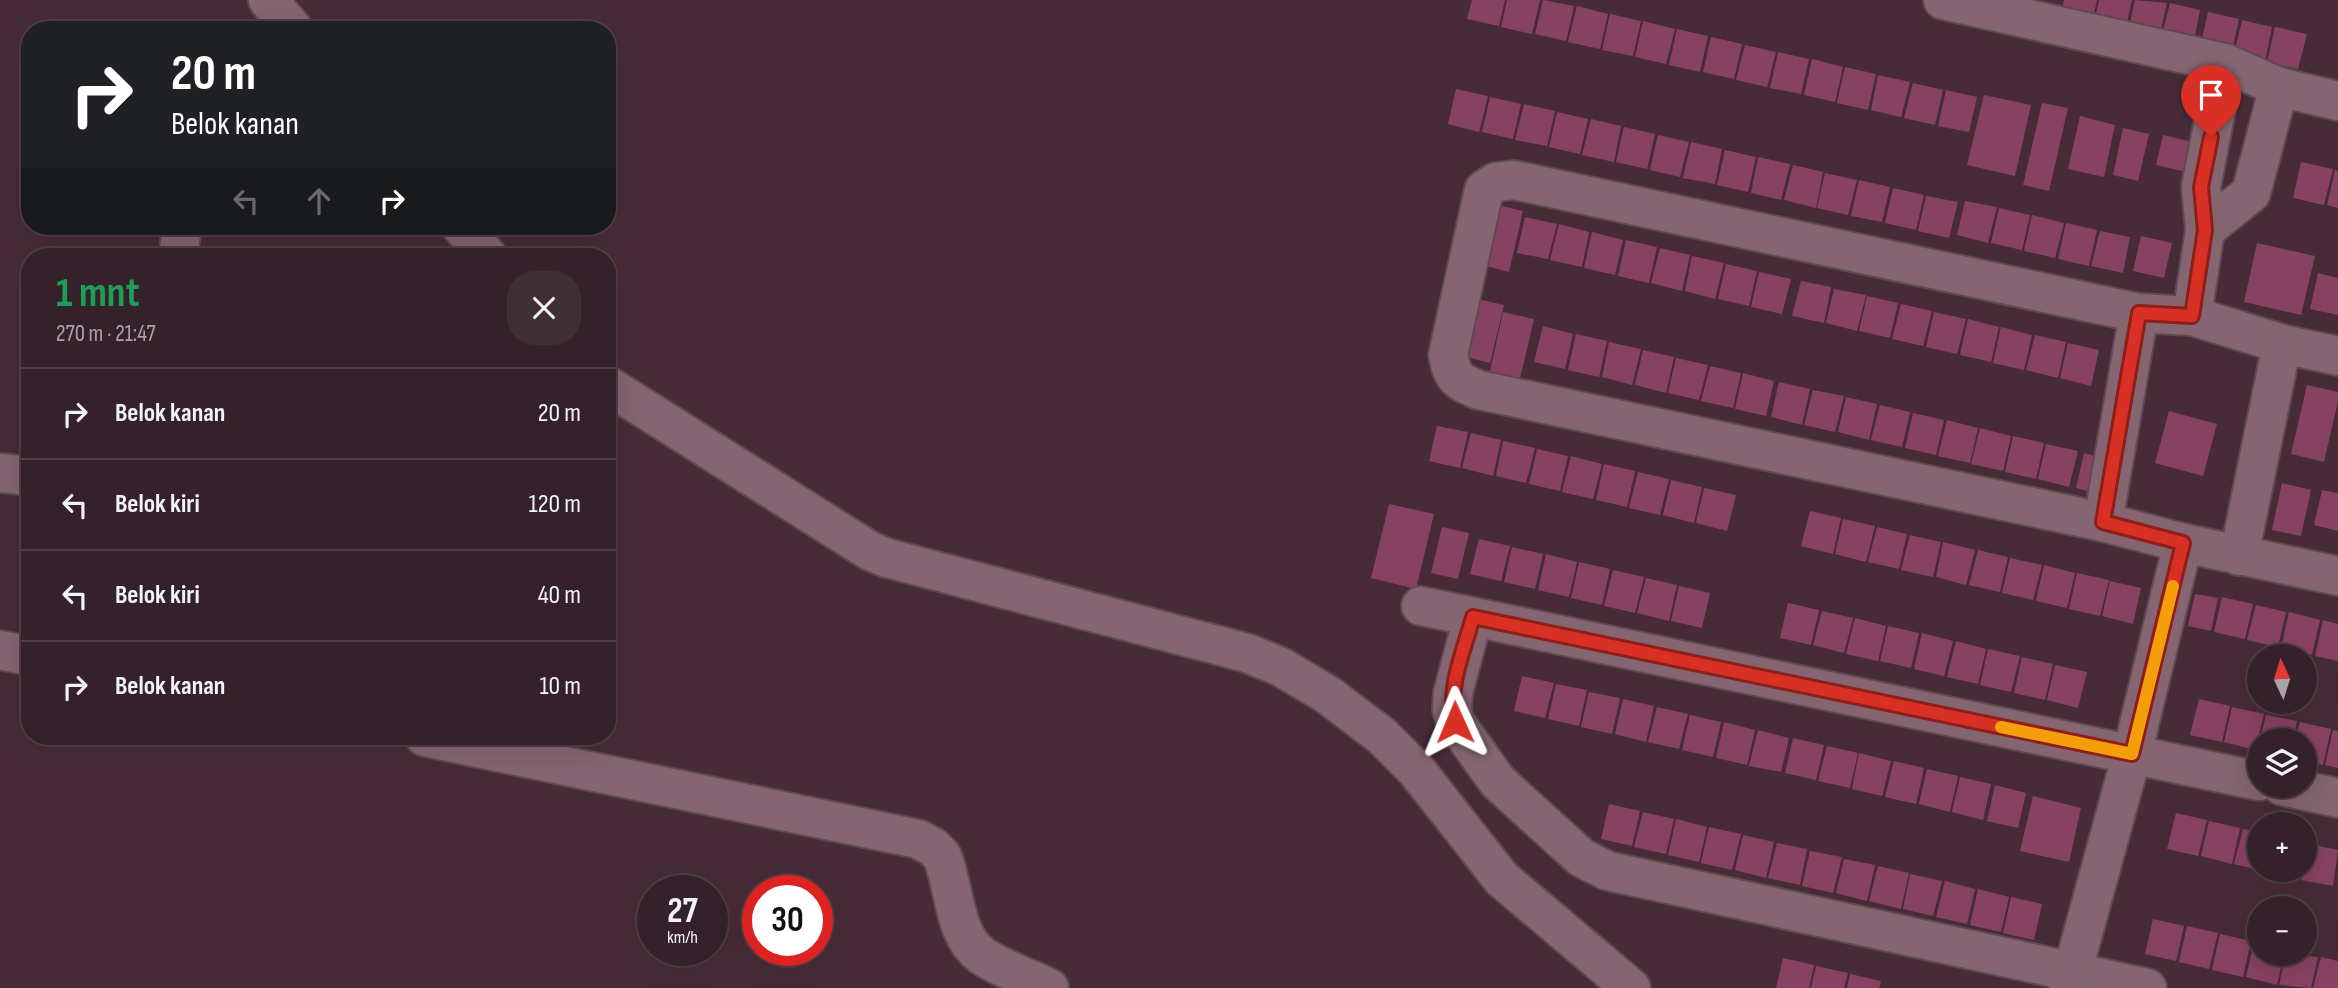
<!DOCTYPE html>
<html lang="id">
<meta charset="utf-8">
<style>
body{margin:0;font-family:"Sofia Sans Condensed",sans-serif;background:#402e35;color:#f1f3f6;height:100vh;display:flex;flex-direction:column;font-size:26px;white-space:nowrap}
*{box-sizing:border-box;margin:0}
p{font-size:23px;color:#aaa3a8}
.icon{flex:none;width:38px;height:38px;fill:none;stroke:currentColor;stroke-width:2;stroke-linecap:round;stroke-linejoin:round}
.map{position:relative;flex:1;overflow:hidden}
.sheet{position:absolute;left:21px;top:248px;width:595px;height:497px;display:flex;flex-direction:column;background:#352129;border-radius:28px;box-shadow:0 7px 28px #0002,0 0 0 2px #4f3e46}
.sheet>*{flex:none}
.top-card{position:absolute;left:21px;top:21px;width:595px;height:214px;border-radius:28px;box-shadow:0 7px 28px #0002,0 0 0 2px #4f3e46;background:#202124;color:#fff;overflow:hidden}
.needle{width:46px;rotate:356deg}
.buttons{position:absolute;left:2247px;top:644px;display:grid;gap:14px}
.buttons a{display:grid;place-items:center;width:70px;height:70px;border-radius:50%;background:#352129;box-shadow:0 7px 28px #0002,0 0 0 2px #4f3e46;font-size:35px}
.speed{position:absolute;left:637px;top:875px;display:flex;gap:14px;font-size:35px;font-weight:700;text-align:center}
.speed>*{display:grid;place-content:center;width:91px;height:91px;border-radius:50%;background:#352129;box-shadow:0 7px 28px #0002,0 0 0 2px #4f3e46;line-height:1}
.speed small{font-size:18px;font-weight:400}
.speed .limit{border:10px solid #d22;background:#fff;color:#111}
.pin{position:absolute;display:grid;place-items:center;width:60px;height:60px;color:#fff;margin:-72px -30px;border-radius:50% 50% 50% 0;rotate:-45deg;box-shadow:0 0 7px #0007}
.pin .icon{rotate:45deg}
.me{position:absolute;width:77px;margin:-38px;rotate:359deg;stroke-linejoin:round;filter:drop-shadow(0 0 5px #0008)}
.turn{display:flex;align-items:center;gap:24px;height:147px;padding:0 35px;font-size:32px}
.turn .icon{width:91px;height:91px;stroke-width:2.5}
.turn b{display:block;font-size:49px;line-height:60px}
.lanes{display:flex;align-items:center;height:66px;padding:0 35px;background:#0003;justify-content:center;gap:35px;direction:ltr}
.lanes .off{opacity:.35}
.round{display:grid;place-items:center;flex:none;width:74px;height:74px;border-radius:28px;background:#402e35}
.overview{display:flex;align-items:center;justify-content:space-between;height:119px;padding:0 35px}
h1{font-size:42px;font-weight:700;line-height:52px;color:#1e9e55}
ul{padding:0;list-style:none}
li{display:flex;align-items:center;gap:21px;height:91px;padding:0 35px;border-top:2px solid #4f3e46}
li div{flex:1}
li b{display:block;font-size:26px}
li em{font-style:normal}
.map>svg:first-child{display:block}
</style>
<div class="map">
<svg width="2338" height="988" viewBox="0 0 2338 988">
<rect width="100%" height="100%" fill="#472c37"/>
<!-- building -->
<g fill="#884261">
<path d="M1472 0H1505L1499 26 1467 19Z"/>
<path d="M1507 0H1540L1532 34 1501 27Z"/>
<path d="M1543 0 1574 6 1566 41 1535 34Z"/>
<path d="M2064 0H2097L2092 23 2060 16Z"/>
<path d="M2099 0H2132L2125 31 2094 23Z"/>
<path d="M2135 0 2167 3 2159 38 2128 31Z"/>
<path d="M2170 3 2200 10 2193 46 2161 39Z"/>
<path d="M1577 6 1608 14 1600 49 1568 42Z"/>
<path d="M2208 12 2239 19 2231 55 2200 47Z"/>
<path d="M1610 14 1641 21 1633 56 1602 50Z"/>
<path d="M2242 20 2272 27 2265 62 2234 55Z"/>
<path d="M1643 21 1675 29 1666 64 1635 57Z"/>
<path d="M2275 27 2307 34 2298 69 2267 62Z"/>
<path d="M1677 29 1708 36 1700 72 1669 65Z"/>
<path d="M1711 37 1742 44 1734 79 1703 72Z"/>
<path d="M1745 45 1776 52 1767 87 1736 80Z"/>
<path d="M1778 52 1809 59 1801 94 1770 88Z"/>
<path d="M1812 59 1843 67 1835 102 1804 95Z"/>
<path d="M1845 67 1876 74 1868 110 1837 103Z"/>
<path d="M1878 75 1910 82 1901 117 1871 110Z"/>
<path d="M1913 83 1943 90 1935 125 1904 118Z"/>
<path d="M1456 89 1488 96 1479 132 1448 124Z"/>
<path d="M1946 90 1977 97 1969 132 1938 126Z"/>
<path d="M1984 95 2031 105 2015 176 1967 165Z"/>
<path d="M1490 97 1521 104 1513 139 1482 132Z"/>
<path d="M2042 103 2068 108 2049 191 2023 185Z"/>
<path d="M1524 104 1555 111 1547 146 1515 140Z"/>
<path d="M1557 112 1588 119 1580 154 1549 147Z"/>
<path d="M2080 116 2115 125 2104 177 2068 169Z"/>
<path d="M1591 119 1621 126 1614 162 1582 155Z"/>
<path d="M1624 127 1655 134 1647 169 1616 162Z"/>
<path d="M2123 128 2149 134 2138 181 2113 175Z"/>
<path d="M1658 135 1689 142 1680 177 1650 170Z"/>
<path d="M2163 135 2202 144 2195 174 2156 165Z"/>
<path d="M1691 142 1722 149 1715 184 1683 178Z"/>
<path d="M1725 150 1756 157 1748 192 1717 185Z"/>
<path d="M1758 157 1790 164 1781 200 1751 193Z"/>
<path d="M2301 162 2333 169 2324 205 2293 198Z"/>
<path d="M1793 165 1823 172 1816 208 1784 200Z"/>
<path d="M2335 170 2338 171V208L2327 205Z"/>
<path d="M1825 173 1857 180 1848 215 1817 208Z"/>
<path d="M1859 180 1890 187 1882 222 1851 216Z"/>
<path d="M1893 188 1924 195 1916 230 1885 223Z"/>
<path d="M1926 196 1958 202 1949 238 1918 231Z"/>
<path d="M1965 201 1997 207 1988 243 1957 235Z"/>
<path d="M1493 204 1523 211 1509 272 1478 264Z"/>
<path d="M1999 208 2030 215 2022 250 1991 243Z"/>
<path d="M2032 215 2064 223 2055 258 2024 251Z"/>
<path d="M1525 217 1557 224 1548 259 1517 253Z"/>
<path d="M2066 223 2097 230 2089 266 2058 259Z"/>
<path d="M1559 224 1589 232 1582 267 1550 260Z"/>
<path d="M2100 231 2130 237 2123 273 2091 266Z"/>
<path d="M1592 232 1623 240 1615 275 1584 268Z"/>
<path d="M2141 236 2172 243 2164 278 2133 271Z"/>
<path d="M1626 240 1657 247 1649 283 1618 276Z"/>
<path d="M2257 243 2315 256 2301 315 2244 302Z"/>
<path d="M1660 248 1690 255 1682 291 1651 283Z"/>
<path d="M1692 256 1724 263 1715 299 1685 291Z"/>
<path d="M1726 264 1757 271 1749 306 1718 299Z"/>
<path d="M1759 272 1791 279 1782 314 1751 307Z"/>
<path d="M2318 273 2338 278V315L2310 309Z"/>
<path d="M1801 281 1831 287 1824 323 1792 316Z"/>
<path d="M1834 289 1866 295 1857 331 1826 323Z"/>
<path d="M1867 296 1898 303 1890 338 1859 331Z"/>
<path d="M1473 298 1504 305 1490 363 1459 355Z"/>
<path d="M1901 304 1932 311 1923 346 1892 339Z"/>
<path d="M1503 312 1534 319 1518 387 1488 380Z"/>
<path d="M1934 312 1966 319 1957 354 1926 347Z"/>
<path d="M1968 319 1999 327 1991 362 1960 355Z"/>
<path d="M1543 326 1573 334 1565 369 1534 362Z"/>
<path d="M2001 327 2032 335 2024 370 1993 363Z"/>
<path d="M1576 334 1607 341 1599 377 1568 370Z"/>
<path d="M2035 335 2066 342 2058 378 2026 370Z"/>
<path d="M1609 342 1641 349 1632 385 1602 377Z"/>
<path d="M2068 343 2099 350 2091 386 2060 378Z"/>
<path d="M1643 350 1674 357 1666 393 1635 385Z"/>
<path d="M1676 358 1708 365 1699 400 1668 393Z"/>
<path d="M1710 366 1741 373 1733 408 1701 401Z"/>
<path d="M1743 373 1774 381 1766 416 1735 409Z"/>
<path d="M1779 382 1810 389 1802 425 1771 417Z"/>
<path d="M2307 385 2338 392V401L2324 462 2291 454Z"/>
<path d="M1813 390 1844 396 1835 432 1804 425Z"/>
<path d="M1846 397 1877 404 1869 440 1838 432Z"/>
<path d="M1880 405 1910 412 1902 447 1871 440Z"/>
<path d="M2169 411 2217 424 2203 476 2155 463Z"/>
<path d="M1913 413 1944 420 1936 455 1905 448Z"/>
<path d="M1947 420 1978 428 1970 463 1938 456Z"/>
<path d="M1437 426 1468 432 1460 468 1429 461Z"/>
<path d="M1980 428 2011 436 2003 471 1971 464Z"/>
<path d="M1471 433 1501 440 1493 476 1462 468Z"/>
<path d="M2013 436 2044 443 2036 479 2005 472Z"/>
<path d="M1503 441 1535 448 1526 483 1496 476Z"/>
<path d="M2046 444 2078 451 2069 487 2038 479Z"/>
<path d="M1537 449 1568 456 1560 491 1529 484Z"/>
<path d="M2084 453 2103 458 2095 493 2076 488Z"/>
<path d="M1571 456 1602 464 1593 499 1562 492Z"/>
<path d="M1604 464 1635 471 1627 507 1596 500Z"/>
<path d="M1638 472 1669 479 1660 515 1629 508Z"/>
<path d="M1671 480 1702 487 1694 523 1663 515Z"/>
<path d="M2282 483 2311 490 2301 536 2272 530Z"/>
<path d="M1704 488 1736 495 1727 531 1696 523Z"/>
<path d="M2322 490 2338 493V531L2314 525Z"/>
<path d="M1389 504 1434 514 1416 589 1371 578Z"/>
<path d="M1810 511 1841 518 1833 554 1801 546Z"/>
<path d="M1843 519 1875 526 1866 562 1835 554Z"/>
<path d="M1442 527 1469 533 1458 579 1431 573Z"/>
<path d="M1877 527 1907 534 1899 569 1868 562Z"/>
<path d="M1910 535 1941 542 1933 577 1901 570Z"/>
<path d="M1479 539 1510 546 1501 581 1470 574Z"/>
<path d="M1943 542 1975 550 1966 585 1936 577Z"/>
<path d="M1512 547 1543 554 1535 589 1504 582Z"/>
<path d="M1978 550 2008 557 2000 592 1969 585Z"/>
<path d="M1546 554 1577 562 1569 597 1538 590Z"/>
<path d="M2010 558 2042 565 2033 600 2002 593Z"/>
<path d="M1579 562 1610 569 1602 605 1571 598Z"/>
<path d="M2044 565 2075 573 2067 608 2036 601Z"/>
<path d="M1613 570 1644 577 1635 613 1604 606Z"/>
<path d="M2077 573 2109 580 2100 616 2069 609Z"/>
<path d="M1646 578 1677 585 1669 621 1637 613Z"/>
<path d="M2110 581 2141 588 2133 624 2102 616Z"/>
<path d="M1679 586 1710 593 1702 628 1671 621Z"/>
<path d="M2195 594 2218 598 2211 631 2188 626Z"/>
<path d="M2222 597 2253 604 2245 639 2214 632Z"/>
<path d="M1788 603 1819 610 1811 645 1780 638Z"/>
<path d="M2256 605 2286 612 2278 647 2247 640Z"/>
<path d="M1822 611 1853 618 1844 653 1813 645Z"/>
<path d="M2289 612 2320 620 2312 655 2281 648Z"/>
<path d="M1855 618 1886 626 1878 661 1846 654Z"/>
<path d="M2323 620 2338 624V661L2315 656Z"/>
<path d="M1888 626 1919 633 1911 668 1880 661Z"/>
<path d="M1922 633 1953 641 1944 676 1914 669Z"/>
<path d="M1956 641 1986 649 1978 684 1947 677Z"/>
<path d="M1988 649 2020 656 2011 692 1980 685Z"/>
<path d="M2022 657 2053 664 2045 700 2014 693Z"/>
<path d="M2055 665 2087 672 2078 708 2047 700Z"/>
<path d="M1522 676 1554 683 1545 718 1514 711Z"/>
<path d="M1556 684 1587 690 1579 726 1548 719Z"/>
<path d="M1589 692 1620 698 1612 734 1581 727Z"/>
<path d="M1623 699 1654 706 1646 742 1615 734Z"/>
<path d="M2199 699 2230 706 2222 742 2190 735Z"/>
<path d="M1657 707 1688 714 1679 749 1648 742Z"/>
<path d="M2232 707 2264 714 2255 750 2224 742Z"/>
<path d="M1690 715 1721 722 1713 757 1682 750Z"/>
<path d="M2266 715 2297 721 2293 740H2260Z"/>
<path d="M1724 722 1755 730 1747 765 1716 758Z"/>
<path d="M2300 722 2331 729 2323 765 2305 761V740H2295Z"/>
<path d="M1758 730 1789 738 1781 772 1749 766Z"/>
<path d="M2333 730 2338 731V768L2325 765Z"/>
<path d="M1793 738 1824 745 1816 780 1785 773Z"/>
<path d="M1827 746 1858 753 1850 788 1818 781Z"/>
<path d="M1859 753 1891 761 1882 796 1852 789Z"/>
<path d="M1894 761 1924 768 1916 804 1885 797Z"/>
<path d="M1927 769 1958 776 1950 812 1919 804Z"/>
<path d="M1960 777 1991 784 1983 820 1952 812Z"/>
<path d="M1995 785 2026 793 2018 828 1987 821Z"/>
<path d="M2033 796 2081 808 2069 862 2020 851Z"/>
<path d="M1609 804 1640 811 1632 846 1601 839Z"/>
<path d="M1643 812 1674 819 1666 854 1634 847Z"/>
<path d="M2176 813 2207 820 2198 856 2167 849Z"/>
<path d="M1676 819 1707 827 1699 862 1668 855Z"/>
<path d="M2209 821 2240 828 2232 864 2201 856Z"/>
<path d="M1709 827 1741 834 1732 870 1701 863Z"/>
<path d="M2243 829 2259 832V870L2234 864Z"/>
<path d="M1743 835 1774 842 1766 878 1735 870Z"/>
<path d="M1777 843 1807 849 1800 885 1768 878Z"/>
<path d="M2310 844 2338 850 2333 886 2301 880Z"/>
<path d="M1810 851 1842 857 1833 893 1802 886Z"/>
<path d="M1844 859 1875 865 1867 901 1836 893Z"/>
<path d="M1878 866 1909 873 1901 909 1869 901Z"/>
<path d="M2265 870H2301L2299 879Z"/>
<path d="M1910 874 1942 881 1933 916 1903 909Z"/>
<path d="M1945 881 1975 889 1967 924 1936 917Z"/>
<path d="M1978 889 2009 897 2001 932 1970 925Z"/>
<path d="M2011 897 2042 904 2034 940 2003 933Z"/>
<path d="M2153 919 2184 926 2176 961 2145 954Z"/>
<path d="M2187 926 2218 933 2209 969 2179 962Z"/>
<path d="M2220 934 2251 941 2243 977 2212 970Z"/>
<path d="M2254 942 2259 943V954H2284L2277 985 2246 977Z"/>
<path d="M2286 954 2318 957 2311 988 2279 985Z"/>
<path d="M2321 957 2338 961V988H2313Z"/>
<path d="M1783 958 1814 965 1809 988H1776Z"/>
<path d="M1816 966 1848 973 1844 988H1811Z"/>
<path d="M1850 974 1881 981 1879 988H1847Z"/>
</g>
<g fill="none" stroke-linecap="round" stroke-linejoin="round">
<!-- minor casing -->
<g stroke="#5f4952" stroke-width="42">
<g id="minor">
<path d="M268 0 294 30"/>
<path d="M1943 0 2225 63 2279 87 2338 101"/>
<path d="M461 226 488 257"/>
<path d="M2205 230 2251 193 2279 87"/>
<path d="M178 257 182 226"/>
<path d="M2192 316 2205 230 2201 187 2225 63"/>
<path d="M2338 356 2282 344 2192 316 2139 313 1514 180 1496 182 1484 190 1448 355C1453 379 1457 381 1479 390L2103 522 2183 543 2338 576"/>
<path d="M607 385 870 551 887 558 1247 653 1281 667 1328 695 1382 736 1416 770 1502 879 1631 988"/>
<path d="M0 473 30 476"/>
<path d="M2103 522 2139 313"/>
<path d="M2239 556 2282 344"/>
<path d="M1421 606 2259 781"/>
<path d="M1473 617 1453 693 1452 709 1455 722 1498 782 1582 858 1608 871 2147 988"/>
<path d="M0 650 30 656"/>
<path d="M425 737 918 839 933 847 942 856C955 887 953 934 981 955 999 968 1029 978 1049 988"/>
<path d="M2282 786 2338 798"/>
<path d="M2068 988 2132 754 2183 543"/>
</g>
</g>
<!-- minor -->
<use href="#minor" stroke="#846571" stroke-width="38"/>
</g>
<g fill="none" stroke-linecap="round" stroke-linejoin="round">
<!-- route casing -->
<g stroke="#8d1f18" stroke-width="18">
<path id="route" d="M1455 722C1447 688 1464 650 1473 617L2132 754 2183 543 2103 522 2139 313 2192 316 2205 230 2201 187 2211 137"/>
</g>
<!-- route -->
<use href="#route" stroke="#d93025" stroke-width="12"/>
<!-- slow -->
<path stroke="#f59e0b" stroke-width="12" d="M2001 727 2132 754 2173 586"/>
</g>
</svg>
<div class="buttons">
<a><svg class="needle" viewBox="-14 -14 28 28"><path d="M0-13l5 13h-10z" fill="#e53935"/><path d="M0 13l5-13h-10z" fill="#aaa3a8"/></svg></a>
<a><svg class="icon" aria-label="layers" viewBox="0 0 24 24"><path d="M12 4l9 5-9 5-9-5zM3 14l9 5 9-5"/></svg></a>
<a>+</a>
<a>−</a>
</div>
<div class="speed"><div>27<small>km/h</small></div><div class="limit">30</div></div>
<div class="pin" style="left:2211px;top:137px;background:#d93025"><svg class="icon" aria-label="arrive" viewBox="0 0 24 24"><path d="M6 21V4h12l-3 4 3 4H6"/></svg></div>
<svg class="me" style="left:1455px;top:722px" viewBox="-20 -20 40 40"><path d="M0-17L14 15 0 8-14 15z" fill="#d93025" stroke="#fff" stroke-width="4"/></svg>
<div class="top-card">
<div class="turn"><svg class="icon" aria-label="right" viewBox="0 0 24 24"><path d="M7 20v-9h11M14 6l5 5-5 5"/></svg><div><b>20 m</b>Belok kanan</div></div>
<div class="lanes"><svg class="icon off" aria-label="left" viewBox="0 0 24 24"><path d="M17 20v-9H6M10 6l-5 5 5 5"/></svg><svg class="icon off" aria-label="ahead" viewBox="0 0 24 24"><path d="M12 20V5M6 11l6-6 6 6"/></svg><svg class="icon" aria-label="right" viewBox="0 0 24 24"><path d="M7 20v-9h11M14 6l5 5-5 5"/></svg></div>
</div>
<section class="sheet">
<div class="overview"><div><h1>1 mnt</h1><p>270 m · 21:47</p></div><a class="round"><svg class="icon" aria-label="close" viewBox="0 0 24 24"><path d="M6 6l12 12M18 6L6 18"/></svg></a></div>
<ul>
<li><svg class="icon" aria-label="right" viewBox="0 0 24 24"><path d="M7 20v-9h11M14 6l5 5-5 5"/></svg><div><b>Belok kanan</b></div><em>20 m</em></li>
<li><svg class="icon" aria-label="left" viewBox="0 0 24 24"><path d="M17 20v-9H6M10 6l-5 5 5 5"/></svg><div><b>Belok kiri</b></div><em>120 m</em></li>
<li><svg class="icon" aria-label="left" viewBox="0 0 24 24"><path d="M17 20v-9H6M10 6l-5 5 5 5"/></svg><div><b>Belok kiri</b></div><em>40 m</em></li>
<li><svg class="icon" aria-label="right" viewBox="0 0 24 24"><path d="M7 20v-9h11M14 6l5 5-5 5"/></svg><div><b>Belok kanan</b></div><em>10 m</em></li>
</ul>
</section>
</div>
